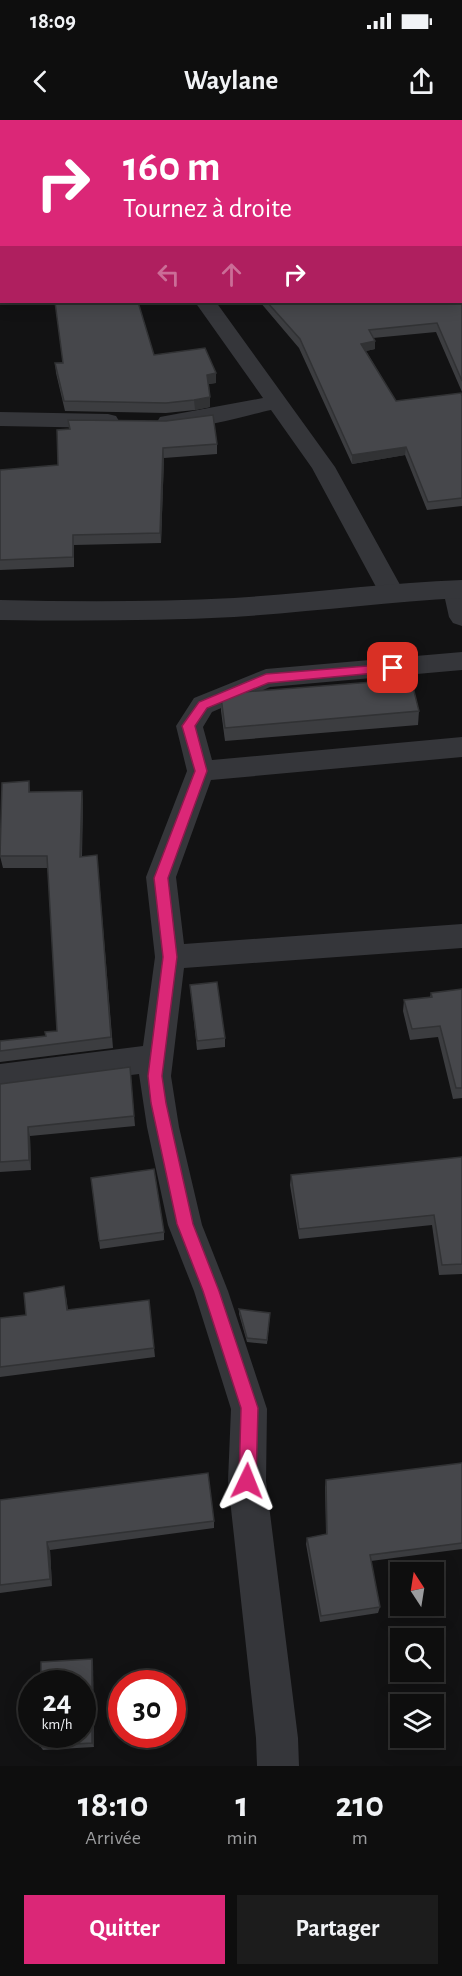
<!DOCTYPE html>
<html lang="fr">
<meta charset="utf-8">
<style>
body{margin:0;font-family:"Alegreya Sans",sans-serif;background:#1c1c1c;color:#f1f3f6;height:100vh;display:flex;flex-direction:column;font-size:22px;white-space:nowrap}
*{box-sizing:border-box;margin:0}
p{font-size:20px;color:#9b9c9e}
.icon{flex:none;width:33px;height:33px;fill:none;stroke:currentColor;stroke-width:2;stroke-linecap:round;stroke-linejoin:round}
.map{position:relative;height:1646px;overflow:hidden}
.side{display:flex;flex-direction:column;background:#0e0e0e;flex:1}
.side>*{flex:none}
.banner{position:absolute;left:0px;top:0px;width:462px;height:183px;box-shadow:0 3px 15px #0003,0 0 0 2px #2e2e2e;background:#db2777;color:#fff;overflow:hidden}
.needle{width:39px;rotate:348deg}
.tools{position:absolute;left:390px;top:1442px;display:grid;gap:12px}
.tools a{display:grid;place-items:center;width:54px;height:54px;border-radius:0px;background:#0e0e0e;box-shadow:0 3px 15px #0003,0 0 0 2px #2e2e2e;font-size:30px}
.speed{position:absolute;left:18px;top:1550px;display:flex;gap:12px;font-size:30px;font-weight:700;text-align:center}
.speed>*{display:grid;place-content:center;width:78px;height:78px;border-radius:50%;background:#0e0e0e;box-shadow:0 3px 15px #0003,0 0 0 2px #2e2e2e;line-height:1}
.speed small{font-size:15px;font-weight:400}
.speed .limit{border:9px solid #d22;background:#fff;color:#111}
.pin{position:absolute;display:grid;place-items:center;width:51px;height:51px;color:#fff;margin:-26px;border-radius:12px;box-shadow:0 3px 9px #0006}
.me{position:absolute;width:66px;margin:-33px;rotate:2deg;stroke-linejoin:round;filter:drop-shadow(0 0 4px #0008)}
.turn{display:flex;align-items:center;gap:21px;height:126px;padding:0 24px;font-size:27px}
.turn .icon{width:78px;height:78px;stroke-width:2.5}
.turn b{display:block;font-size:42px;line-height:51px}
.lanes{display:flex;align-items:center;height:57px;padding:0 24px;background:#0003;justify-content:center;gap:30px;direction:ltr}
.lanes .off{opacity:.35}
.eta{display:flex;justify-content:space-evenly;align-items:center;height:102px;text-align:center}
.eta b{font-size:36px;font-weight:700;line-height:42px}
.action{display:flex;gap:12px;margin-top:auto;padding:12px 24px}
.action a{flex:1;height:69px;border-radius:0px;background:#db2777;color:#fff;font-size:24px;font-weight:700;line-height:69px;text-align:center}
.action a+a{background:#1c1c1c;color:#f1f3f6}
.status{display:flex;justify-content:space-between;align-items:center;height:42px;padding:0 30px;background:#0e0e0e;direction:ltr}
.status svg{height:16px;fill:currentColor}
header{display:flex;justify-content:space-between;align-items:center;height:78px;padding:0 24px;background:#0e0e0e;font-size:27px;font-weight:700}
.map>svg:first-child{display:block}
</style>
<div class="status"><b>18:09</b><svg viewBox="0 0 49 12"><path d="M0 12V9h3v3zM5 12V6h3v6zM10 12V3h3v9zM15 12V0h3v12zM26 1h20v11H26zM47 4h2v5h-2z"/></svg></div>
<header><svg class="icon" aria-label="back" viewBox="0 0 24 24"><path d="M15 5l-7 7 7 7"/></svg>Waylane<svg class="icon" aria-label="share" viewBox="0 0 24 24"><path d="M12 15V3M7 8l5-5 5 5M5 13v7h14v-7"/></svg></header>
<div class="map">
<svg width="462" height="1646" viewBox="0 0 462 1646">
<rect width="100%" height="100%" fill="#121213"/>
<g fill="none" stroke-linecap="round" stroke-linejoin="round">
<!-- minor -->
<g fill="#35363a" fill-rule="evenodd">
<rect x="86" y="0" width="18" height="2"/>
<path d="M394 0H412L413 2H394Z"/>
<path d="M460 71 462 72V85H460Z"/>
<path d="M195 182H216L335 347 404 472 400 478 391 481 382 478 312 348 271 290C243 296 186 314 160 307L157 302 160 297 263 278Z"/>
<path d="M0 292 108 294 116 296 119 301 116 306 108 308 0 306Z"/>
<path d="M456 462 462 463V506L453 503 449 497 443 470 447 464Z"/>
<path d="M462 532V550L270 567 212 592 203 607 212 640 462 617V637L211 660 176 757 184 824 462 804V828L184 848 171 956 179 1007 202 1105 228 1171 267 1289 266 1361 298 1618 299 1646H257L256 1618 228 1361 231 1289 194 1171 168 1105 147 1007 139 954 0 972V944L143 926 155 837 146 757 187 651 176 606 194 578 266 549Z"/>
</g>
<!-- tertiary -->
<path fill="#35363a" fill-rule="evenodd" d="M462 460V478C386 482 310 492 234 497 156 501 78 501 0 500V480C78 482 156 482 234 478 310 473 386 463 462 460Z"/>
</g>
<!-- wall -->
<g fill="#3c3d40">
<path d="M460 9H462V48L460 47Z"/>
<path d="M462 150V272L436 212 373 218 375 229 366 231 396 281 462 276V386L427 390 405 335 352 344 299 228 260 182H460Z"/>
<path d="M154 235 216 263 209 264 210 287 195 290 166 293 65 291 56 253 55 243Z"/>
<path d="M68 300 217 324V334L164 338 161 423 74 425V447L0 450V350L58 345 69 309Z"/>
<path d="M221 577 419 591 418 605 225 621 221 591Z"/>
<path d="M29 661 30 672 82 671 83 683 82 737 98 746 113 928 0 942V921L46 916 57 911 48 748H3L0 736Z"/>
<path d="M190 865 225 918V927L197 930Z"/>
<path d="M462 869V978L453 979 438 917 410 920 403 891 404 880 430 877 431 873Z"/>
<path d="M130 947 135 1006 30 1016 31 1050 0 1052V964Z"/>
<path d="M462 1037V1154L439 1155 432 1105 299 1119 290 1065 291 1055Z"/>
<path d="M164 1112V1120L100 1129 99 1121Z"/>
<path d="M66 1176 68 1190 149 1180 155 1237 0 1257V1198L26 1195Z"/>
<path d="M239 1189 270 1193 267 1224 247 1222 239 1194Z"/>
<path d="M462 1343V1429L371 1441 380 1487 378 1493 320 1502 306 1424 307 1418 326 1414 325 1367 326 1360Z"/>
<path d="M0 1380 214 1401V1408L50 1430 52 1466 0 1473Z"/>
<path d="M92 1539 93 1543 94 1627 43 1630 40 1626Z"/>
</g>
<!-- shaded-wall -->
<g fill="#313234">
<path d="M0 0H5L4 2H2V12L0 18Z"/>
<path d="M375 221V229L361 232V224Z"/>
<path d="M216 253V263L207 264V255Z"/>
<path d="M210 277V287L195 290 194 280Z"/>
<path d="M406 327 405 335 352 344V335Z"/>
<path d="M163 328 164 338 161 423 160 413Z"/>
<path d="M82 671 83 683 81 748 80 737Z"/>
<path d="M28 1007 30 1016 31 1050 29 1040Z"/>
<path d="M47 1422 50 1430 52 1466 50 1459Z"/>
<path d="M92 1539 93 1543 94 1627 92 1623Z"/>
</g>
<!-- building -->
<g fill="#46474b" stroke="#313234" stroke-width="1.5">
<path d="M66 0H87L88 2H50Z"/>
<path d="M261 0H341L342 2H263Z"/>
<path d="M460 9H462V38L460 37Z"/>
<path d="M460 147 462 150V261L437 203 369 210 375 221 361 224 396 281 461 273 462 276V378L428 382 406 327 352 335 300 219 267 182H460Z"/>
<path d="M55 182H138L154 235 205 228 216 253 207 255 210 277 194 280 166 283 64 281 55 243H63Z"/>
<path d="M213 295 217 324 163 328 160 413 73 415V437L0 440V350L58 345 57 310 70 309 68 300 166 301Z"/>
<path d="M411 559 419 591 225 608 221 577 230 573Z"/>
<path d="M29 661V672L82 671 80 737 97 735 111 917 0 931V921L46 916 45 912 57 911 47 736H0L2 663Z"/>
<path d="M217 862 225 918 197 921 190 865Z"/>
<path d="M462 869V968H456L440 906 412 909 404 880 432 877 431 873Z"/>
<path d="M130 947 134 996 28 1007 29 1040 0 1042V964Z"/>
<path d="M462 1037V1144L442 1145 434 1095 299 1109 291 1055Z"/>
<path d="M154 1049 164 1112 99 1121 91 1058Z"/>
<path d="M64 1166 67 1190 149 1180 154 1228 0 1247V1198L26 1195 24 1173Z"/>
<path d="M239 1189 270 1193 267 1220 247 1218Z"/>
<path d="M462 1343V1423L370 1435 380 1487 321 1496 307 1418 327 1414 326 1360Z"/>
<path d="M208 1353 214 1401 47 1422 50 1459 0 1465V1380Z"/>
<path d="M92 1539V1623L40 1626V1614H82V1563H41V1542Z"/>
</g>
<!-- route -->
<path fill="#db2777" stroke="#8e194d" stroke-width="1.5" d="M393 544 397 545V551L268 563 207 588 195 606 207 651 168 758 177 837 162 956 166 983 193 1104 219 1171 258 1288 256 1361 253 1367 247 1370 241 1367 239 1361 241 1288 203 1171 177 1104 151 983 148 956 163 837 154 758 195 651 182 606 199 582 266 554Z"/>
</svg>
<div class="tools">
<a><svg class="needle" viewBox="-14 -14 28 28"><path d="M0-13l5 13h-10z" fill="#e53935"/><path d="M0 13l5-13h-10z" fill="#9b9c9e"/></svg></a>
<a><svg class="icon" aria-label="search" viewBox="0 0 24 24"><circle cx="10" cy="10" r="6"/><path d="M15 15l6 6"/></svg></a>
<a><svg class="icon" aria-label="layers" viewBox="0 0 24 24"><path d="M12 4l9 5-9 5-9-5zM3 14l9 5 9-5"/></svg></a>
</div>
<div class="speed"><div>24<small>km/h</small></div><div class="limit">30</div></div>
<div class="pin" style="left:393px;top:548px;background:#d93025"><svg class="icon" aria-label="arrive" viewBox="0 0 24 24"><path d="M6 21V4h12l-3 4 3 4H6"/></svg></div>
<svg class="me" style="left:247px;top:1361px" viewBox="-20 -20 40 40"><path d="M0-17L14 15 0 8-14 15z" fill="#db2777" stroke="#fff" stroke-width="4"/></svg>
<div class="banner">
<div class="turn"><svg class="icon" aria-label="right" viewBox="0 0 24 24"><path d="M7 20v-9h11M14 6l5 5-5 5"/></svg><div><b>160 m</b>Tournez à droite</div></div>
<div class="lanes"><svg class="icon off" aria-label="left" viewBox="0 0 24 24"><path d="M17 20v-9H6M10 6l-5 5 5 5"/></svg><svg class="icon off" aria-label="ahead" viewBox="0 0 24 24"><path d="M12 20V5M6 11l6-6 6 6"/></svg><svg class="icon" aria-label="right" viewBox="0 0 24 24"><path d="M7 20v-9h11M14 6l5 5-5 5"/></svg></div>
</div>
</div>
<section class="side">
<div class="eta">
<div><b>18:10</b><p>Arrivée</p></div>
<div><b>1</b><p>min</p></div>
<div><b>210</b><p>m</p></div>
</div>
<div class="action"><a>Quitter</a><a>Partager</a></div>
</section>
